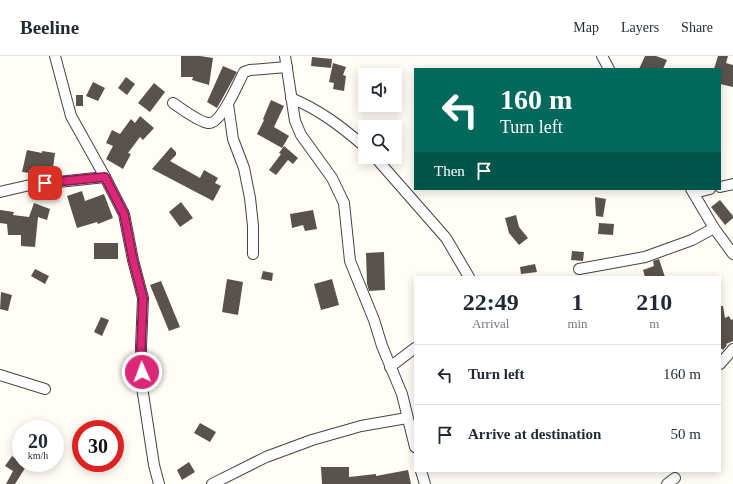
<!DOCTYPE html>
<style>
body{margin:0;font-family:"Times New Roman",serif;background:#f6f6f7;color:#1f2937;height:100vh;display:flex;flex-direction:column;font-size:15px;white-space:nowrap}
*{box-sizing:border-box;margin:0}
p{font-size:13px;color:#747a83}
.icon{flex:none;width:22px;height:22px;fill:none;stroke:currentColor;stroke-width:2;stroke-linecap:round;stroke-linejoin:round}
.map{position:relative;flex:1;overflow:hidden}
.drawer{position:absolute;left:414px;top:220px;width:307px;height:196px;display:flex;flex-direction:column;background:#fff;border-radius:0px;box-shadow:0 2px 10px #0003}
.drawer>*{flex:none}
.banner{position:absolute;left:414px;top:12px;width:307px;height:122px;border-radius:0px;box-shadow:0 2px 10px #0003;background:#00695c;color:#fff;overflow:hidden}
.fabs{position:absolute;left:358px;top:12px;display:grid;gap:8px}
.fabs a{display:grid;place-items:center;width:44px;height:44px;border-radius:0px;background:#fff;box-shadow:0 2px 10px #0003;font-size:20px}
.speed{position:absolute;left:12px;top:364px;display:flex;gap:8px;font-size:20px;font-weight:700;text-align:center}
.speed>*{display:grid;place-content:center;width:52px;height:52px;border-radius:50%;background:#fff;box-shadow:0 2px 10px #0003;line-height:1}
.speed small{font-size:10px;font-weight:400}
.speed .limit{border:6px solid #d22;background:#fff;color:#111}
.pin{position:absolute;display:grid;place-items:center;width:34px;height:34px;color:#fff;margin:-17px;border-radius:8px;box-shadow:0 2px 6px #0006}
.me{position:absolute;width:44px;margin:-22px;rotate:358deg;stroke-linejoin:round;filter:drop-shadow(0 0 3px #0008)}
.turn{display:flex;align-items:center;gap:14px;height:84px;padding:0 20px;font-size:18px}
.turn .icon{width:52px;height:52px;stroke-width:2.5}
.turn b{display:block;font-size:28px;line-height:34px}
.then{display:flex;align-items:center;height:38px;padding:0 20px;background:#0003;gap:8px;font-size:15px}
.eta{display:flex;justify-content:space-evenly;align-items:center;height:68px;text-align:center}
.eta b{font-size:24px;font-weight:700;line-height:28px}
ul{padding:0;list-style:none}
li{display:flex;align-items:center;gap:12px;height:60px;padding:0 20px;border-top:1px solid #e0e1e3}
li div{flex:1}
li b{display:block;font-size:15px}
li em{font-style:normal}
header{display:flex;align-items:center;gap:24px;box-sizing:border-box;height:56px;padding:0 20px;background:#fff;border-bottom:1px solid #e0e1e3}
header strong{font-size:19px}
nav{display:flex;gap:22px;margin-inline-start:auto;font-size:14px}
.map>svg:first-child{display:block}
</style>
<header>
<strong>Beeline</strong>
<nav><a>Map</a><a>Layers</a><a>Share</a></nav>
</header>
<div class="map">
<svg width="733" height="428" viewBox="0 0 733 428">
<rect width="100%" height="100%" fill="#fffdf5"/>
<!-- building -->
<g fill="#5a524d">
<path d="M181 0H200L213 2 209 29 192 24 193 21H181Z"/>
<path d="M645 0H656L667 4 663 13H639Z"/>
<path d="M718 0H728L726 7 733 9V31L720 28V13H714Z"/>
<path d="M312 1 332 3 331 12 311 10Z"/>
<path d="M333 7 346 11 343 19 346 20 344 35 333 33 334 27 329 26Z"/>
<path d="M223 10 237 16 217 52 207 46Z"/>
<path d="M126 21 135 28 127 39 118 32Z"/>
<path d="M93 26 105 32 98 45 86 40Z"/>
<path d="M154 27 165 36 150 56 138 47Z"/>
<rect x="76" y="39" width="7" height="11"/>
<path d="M271 44 284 50 274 71 289 80 282 92 257 78 264 64 263 63Z"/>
<path d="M140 60 154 72 143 84 140 81 128 97 131 98 123 113 106 103 113 90 106 87 112 74 120 78 131 63 135 67Z"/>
<path d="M284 90 298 102 293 108 288 104 276 119 269 114 281 98 279 97Z"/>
<path d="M171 91 176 96V99L170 105 200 122 204 114 218 122 215 127 221 130 213 145 152 113Z"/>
<path d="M27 94 42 97V95L55 97 52 120 22 116Z"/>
<path d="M82 135 85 145 104 138 113 162 98 168 97 166 77 172 67 140Z"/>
<path d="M595 141 606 143 603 161 596 160Z"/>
<path d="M720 144 733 160V162L725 169 711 151Z"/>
<path d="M181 146 193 162 180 171 169 156Z"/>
<path d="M34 147 50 153 47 164 38 161 35 191 21 190V179H8L7 168 0 167V154L14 156 13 159 29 161Z"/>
<path d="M313 154 317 173 305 175 303 169 292 172 290 158Z"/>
<path d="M516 159 519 171 528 182 519 189 509 177 505 162Z"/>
<path d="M599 167 614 168 613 179 598 178Z"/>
<rect x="94" y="187" width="24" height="16"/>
<path d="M572 195 584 196 583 205 571 204Z"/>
<path d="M384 196 385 234 369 235 367 228 366 197Z"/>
<path d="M659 203 665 221H645L643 214 654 210 653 205Z"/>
<path d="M535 208 537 216 521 218 520 211Z"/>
<path d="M35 213 49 220 45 228 31 220Z"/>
<path d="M263 215 273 217 272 225 261 223Z"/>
<path d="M227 223 243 226 238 259 222 256Z"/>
<path d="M332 223 339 249 321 254 314 228Z"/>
<path d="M161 225 180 271 169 275 150 229Z"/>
<path d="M1 236 12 239 8 255 0 253Z"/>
<path d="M720 250H723L725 262 729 260 731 264 733 263V285L726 288 727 289 723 294 720 291Z"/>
<path d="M101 261 109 264 102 280 94 276Z"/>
<path d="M200 367 216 376 210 386 194 377Z"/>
<path d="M12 400 21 407 27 409 15 428H6L13 415 5 410Z"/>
<path d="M189 406 195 416 182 424 177 414Z"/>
<path d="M321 411H349V421L376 418V420L408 414 411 428H322Z"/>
</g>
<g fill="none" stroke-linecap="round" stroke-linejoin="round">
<!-- minor casing -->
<g stroke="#444" stroke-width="12">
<g id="minor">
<path d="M55 0 71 60 105 121 124 158 133 204 143 242 141 291 142 331 154 409 159 428"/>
<path d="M285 0 295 65 301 79 332 122 344 147 350 205 374 264 382 290 402 338 415 391"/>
<path d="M602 0 609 13"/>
<path d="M291 42C320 54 342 71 365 91"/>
<path d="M173 47C182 53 199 66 208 67 221 69 238 27 244 16L250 14 287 11"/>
<path d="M228 48 233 83 244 112 250 142 253 170V198"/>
<path d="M375 101 446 182 469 221"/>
<path d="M720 131 733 128"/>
<path d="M691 133 714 172 733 198"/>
<path d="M0 136 30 129 105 121"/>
<path d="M694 137 710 133"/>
<path d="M579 213 645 201 692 184 714 172"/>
<path d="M720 308 733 293"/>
<path d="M390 311 415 292"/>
<path d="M0 319 45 333"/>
<path d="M421 415 425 428"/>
<path d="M212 428 266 401 312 384 361 370 407 362"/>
<path d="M667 428 675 422"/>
</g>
</g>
<!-- minor -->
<use href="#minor" stroke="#fff" stroke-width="10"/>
</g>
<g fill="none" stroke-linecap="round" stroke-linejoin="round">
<!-- route casing -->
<g stroke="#8e194d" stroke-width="10">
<path id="route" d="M45 127 105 121 124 158 133 204 143 242 141 291 142 316"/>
</g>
<!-- route -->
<use href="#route" stroke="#db2777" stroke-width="7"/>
</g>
</svg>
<div class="fabs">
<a><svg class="icon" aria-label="sound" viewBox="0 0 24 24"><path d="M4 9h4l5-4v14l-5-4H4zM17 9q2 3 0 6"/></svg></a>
<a><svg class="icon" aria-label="search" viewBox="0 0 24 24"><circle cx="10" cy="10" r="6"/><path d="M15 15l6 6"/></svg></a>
</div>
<div class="speed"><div>20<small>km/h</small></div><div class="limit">30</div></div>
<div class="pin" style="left:45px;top:127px;background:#d93025"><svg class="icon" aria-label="arrive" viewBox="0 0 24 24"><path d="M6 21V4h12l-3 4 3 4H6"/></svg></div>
<svg class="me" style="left:142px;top:316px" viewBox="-20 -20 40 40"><circle r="17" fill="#db2777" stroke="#fff" stroke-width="3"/><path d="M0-11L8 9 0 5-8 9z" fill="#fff"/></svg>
<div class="banner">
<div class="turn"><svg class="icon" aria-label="left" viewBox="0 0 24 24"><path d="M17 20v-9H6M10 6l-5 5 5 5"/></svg><div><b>160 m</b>Turn left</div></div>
<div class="then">Then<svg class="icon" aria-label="arrive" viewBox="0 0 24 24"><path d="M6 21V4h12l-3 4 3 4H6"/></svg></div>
</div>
<section class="drawer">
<div class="eta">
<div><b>22:49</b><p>Arrival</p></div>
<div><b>1</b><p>min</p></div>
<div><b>210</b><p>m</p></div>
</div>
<ul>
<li><svg class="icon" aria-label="left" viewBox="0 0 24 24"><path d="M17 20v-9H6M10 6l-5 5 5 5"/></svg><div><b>Turn left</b></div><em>160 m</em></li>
<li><svg class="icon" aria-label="arrive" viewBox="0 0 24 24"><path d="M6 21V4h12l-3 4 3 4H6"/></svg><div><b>Arrive at destination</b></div><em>50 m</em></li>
</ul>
</section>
</div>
